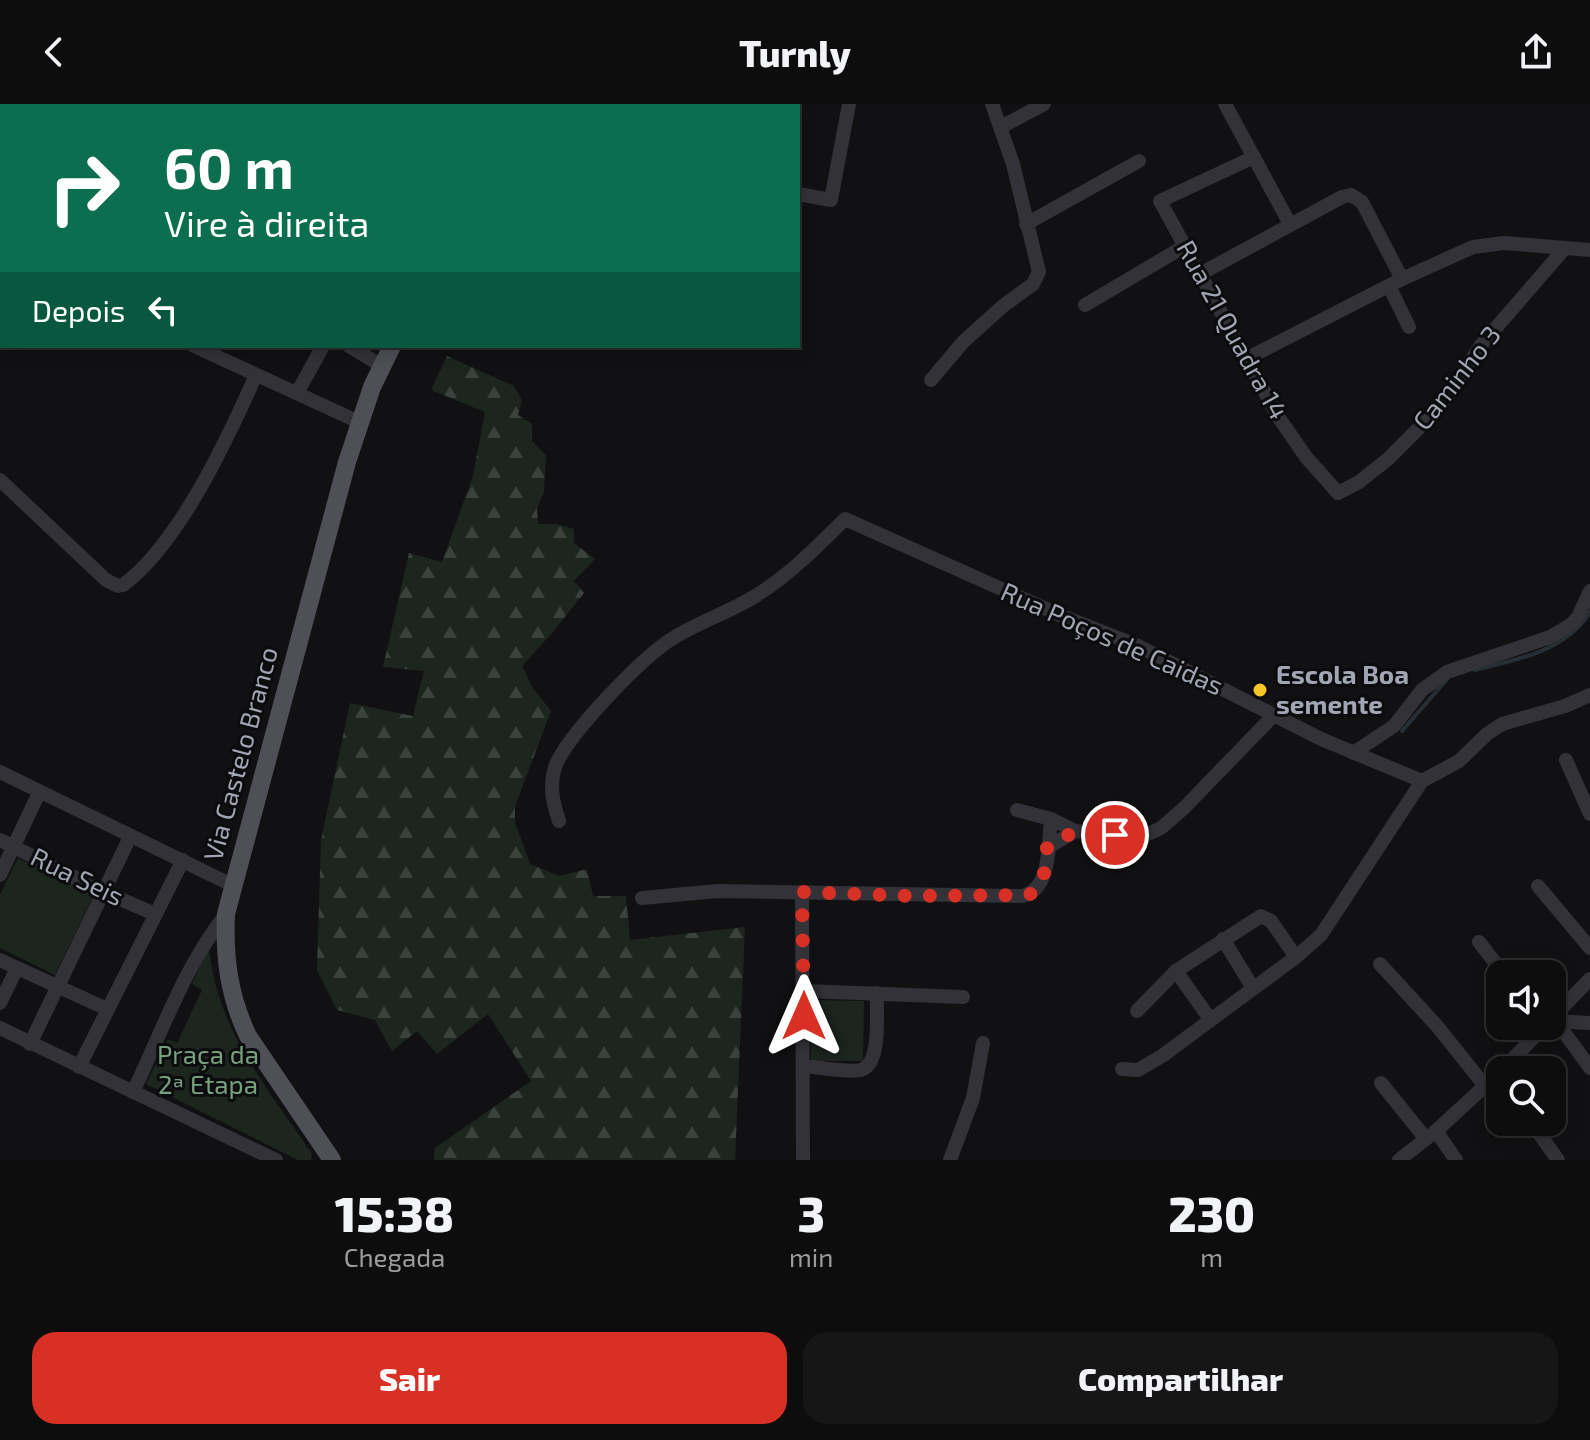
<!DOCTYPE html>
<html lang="pt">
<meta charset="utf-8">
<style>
body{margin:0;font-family:"Exo 2",sans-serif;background:#161617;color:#f1f3f6;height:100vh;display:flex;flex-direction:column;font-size:30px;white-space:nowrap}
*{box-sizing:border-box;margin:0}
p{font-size:26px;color:#9a9c9e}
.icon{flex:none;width:44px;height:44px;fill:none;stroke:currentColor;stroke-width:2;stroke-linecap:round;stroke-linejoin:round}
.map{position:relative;height:1056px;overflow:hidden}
.sheet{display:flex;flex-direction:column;background:#0d0d0e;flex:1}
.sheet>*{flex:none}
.hud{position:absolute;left:0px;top:0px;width:800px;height:244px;box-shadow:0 4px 20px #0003,0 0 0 2px #2d2d2e;background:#0b6e4f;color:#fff;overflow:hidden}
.buttons{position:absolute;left:1486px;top:856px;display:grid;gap:16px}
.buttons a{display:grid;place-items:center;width:80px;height:80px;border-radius:16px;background:#0d0d0e;box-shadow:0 4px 20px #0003,0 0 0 2px #2d2d2e;font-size:40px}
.pin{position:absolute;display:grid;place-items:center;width:68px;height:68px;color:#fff;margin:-34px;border:4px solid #fff;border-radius:50%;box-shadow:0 2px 8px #0007}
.me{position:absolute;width:88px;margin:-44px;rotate:0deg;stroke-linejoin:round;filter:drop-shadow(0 0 6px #0008)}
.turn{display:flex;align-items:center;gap:28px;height:168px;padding:0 32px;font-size:36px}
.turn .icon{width:104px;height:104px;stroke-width:2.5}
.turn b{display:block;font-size:56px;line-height:68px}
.then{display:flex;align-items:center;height:76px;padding:0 32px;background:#0003;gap:16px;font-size:30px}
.eta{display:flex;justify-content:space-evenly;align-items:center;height:136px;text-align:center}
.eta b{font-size:48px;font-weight:800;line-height:56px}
.cta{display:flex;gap:16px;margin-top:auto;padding:16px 32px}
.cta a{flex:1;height:92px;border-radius:24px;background:#d93025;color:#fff;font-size:32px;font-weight:800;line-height:92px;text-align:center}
.cta a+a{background:#161617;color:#f1f3f6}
header{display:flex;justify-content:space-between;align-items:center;height:104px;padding:0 32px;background:#0d0d0e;font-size:36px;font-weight:800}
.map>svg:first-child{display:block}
</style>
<header><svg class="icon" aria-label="back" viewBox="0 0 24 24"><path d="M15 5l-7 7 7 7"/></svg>Turnly<svg class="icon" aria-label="share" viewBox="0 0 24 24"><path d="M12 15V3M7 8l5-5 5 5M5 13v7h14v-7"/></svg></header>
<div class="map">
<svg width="1590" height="1056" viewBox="0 0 1590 1056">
<defs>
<pattern id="forest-firs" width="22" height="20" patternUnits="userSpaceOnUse" patternTransform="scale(2)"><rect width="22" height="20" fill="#1d251f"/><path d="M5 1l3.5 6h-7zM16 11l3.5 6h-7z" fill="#3b423d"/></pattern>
</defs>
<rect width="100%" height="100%" fill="#111113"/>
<!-- forest -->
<path fill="url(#forest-firs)" d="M447 252 514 282 522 296 518 311 532 320V337L546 351 544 388 537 404 538 420H557L574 425V439L595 455 574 477 584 489 552 529 522 562 533 584 551 607 515 702V718L530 760 559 772 587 765 593 792H626L630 836 745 823 735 1056H434L435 1044 531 977 488 910 437 950 417 927 392 947 375 916 337 906 317 866 321 736 350 599 413 612 424 567 383 563 409 449 442 458 473 372 485 308 431 286Z"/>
<!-- park -->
<g fill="#1d251f">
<path d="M18 754 94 790 55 871 0 844V791Z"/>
<path d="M209 844C217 926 267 983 312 1050L311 1056H298L146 980 168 935 177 939 202 886 192 880Z"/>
<path d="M812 896 864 897 863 957H811Z"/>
</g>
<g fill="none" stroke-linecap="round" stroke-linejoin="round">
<!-- stream -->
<g stroke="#272e36" stroke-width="4">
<path d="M1475 566C1516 556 1566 547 1590 508"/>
<path d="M1402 627 1448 574"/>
</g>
<!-- minor -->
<g stroke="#323238" stroke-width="14">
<path d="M320 0 324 2"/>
<path d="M532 0 536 2"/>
<path d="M749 0 754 2"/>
<path d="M1225 0 1290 120"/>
<path d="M262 2 263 0"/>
<path d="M1001 23 1044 0"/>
<path d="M1254 53 1160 97 1279 314 1306 353 1338 389 1359 378 1388 355 1440 303 1482 240 1565 144"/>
<path d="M798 90 831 96 849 0"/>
<path d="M1026 120 1139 57"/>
<path d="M1200 170 1342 93 1351 91 1362 98 1402 175"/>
<path d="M1389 182 1409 223"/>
<path d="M1085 201 1185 142"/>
<path d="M194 242 359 318"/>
<path d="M349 242 382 262"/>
<path d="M1246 255 1402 175 1473 143 1504 139 1590 146"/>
<path d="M931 276 963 238 1003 202 1033 180 1039 168 1013 60 992 0"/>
<path d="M297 289 323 242"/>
<path d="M0 376 106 476 118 482 123 481C179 440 228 334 256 271"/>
<path d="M1353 649 1394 622 1422 586 1447 568 1550 533 1572 520 1578 513 1590 487"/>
<path d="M1566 656 1590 710"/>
<path d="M0 668 232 781"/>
<path d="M1017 706 1051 715 1075 727 1115 731 1148 730 1161 724 1184 704 1274 611"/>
<path d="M559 717C553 699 549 682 555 663 567 631 640 556 670 536 697 518 729 509 757 491 789 471 818 442 845 415L1062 512 1136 541 1321 635 1422 677"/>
<path d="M0 736 104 788 155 810"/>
<path d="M1047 744 1075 727"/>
<path d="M0 771 39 689"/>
<path d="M1538 782 1590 844"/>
<path d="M802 788 803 1056"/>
<path d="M642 794 718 787 1022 792C1052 786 1048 739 1051 715"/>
<path d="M1223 835 1253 884"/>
<path d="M1479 838 1504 870"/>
<path d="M0 856 107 905"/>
<path d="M1380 860 1437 922 1485 982"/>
<path d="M1176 867 1210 915"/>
<path d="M804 887 963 893"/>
<path d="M0 899 17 864"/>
<path d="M1137 907 1176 867 1261 812 1271 817 1296 853"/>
<path d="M1552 914 1590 875"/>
<path d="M1552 917 1590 919"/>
<path d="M1556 917 1590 964"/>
<path d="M0 924 276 1056"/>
<path d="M30 940 130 733"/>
<path d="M804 962C819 963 848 969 861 966 882 960 876 907 877 889"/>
<path d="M79 963 183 756"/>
<path d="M1122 965 1138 966 1162 952 1296 853 1321 831 1422 677 1459 657 1487 630 1502 620 1565 602 1590 591"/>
<path d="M1502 966 1545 922"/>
<path d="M1381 979 1426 1035"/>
<path d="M133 988C162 928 184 863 226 810"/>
<path d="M1531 1018 1558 1056"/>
<path d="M1436 1027 1456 1056"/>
<path d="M950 1056 973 994 983 939"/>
<path d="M1399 1056 1436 1027 1500 968"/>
</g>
<!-- major -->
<g stroke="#4e4f57" stroke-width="18">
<path d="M0 2 2 0"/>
<path d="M72 2 74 0"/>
<path d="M509 2 510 0"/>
<path d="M0 73 2 71"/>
<path d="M332 1056 248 932C229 892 224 854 226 810L347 358 372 283 392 242"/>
</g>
</g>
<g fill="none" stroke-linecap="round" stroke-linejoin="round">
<!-- route -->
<path stroke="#d93025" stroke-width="14" stroke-dasharray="0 25.2" d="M804 912 802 788 911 792 1029 791C1045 779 1046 764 1047 744L1075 727 1115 731"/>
</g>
<!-- markers -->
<circle fill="#f6c626" stroke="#0c0c0e" stroke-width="3" cx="1260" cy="586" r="8"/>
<g text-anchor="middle" stroke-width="6" stroke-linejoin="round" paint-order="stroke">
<!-- street labels -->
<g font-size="26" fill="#a2a6b4" stroke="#0c0c0e">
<text transform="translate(1232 226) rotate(61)" y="9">Rua 21 Quadra 14</text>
<text transform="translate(1457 274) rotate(-52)" y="9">Caminho 3</text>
<text transform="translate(1112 535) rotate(24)" y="9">Rua Poços de Caidas</text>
<text transform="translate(241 650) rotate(-75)" y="9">Via Castelo Branco</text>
<text transform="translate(77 773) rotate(26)" y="9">Rua Seis</text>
</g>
<!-- poi labels -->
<g font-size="26" font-weight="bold" fill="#a2a6b4" stroke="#0c0c0e" text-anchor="start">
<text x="1276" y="580">Escola Boa<tspan x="1276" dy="30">semente</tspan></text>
</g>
<!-- park labels -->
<g font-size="26" fill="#78a07f" stroke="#0c0c0e">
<text x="208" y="960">Praça da<tspan x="208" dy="30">2ª Etapa</tspan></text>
</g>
</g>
</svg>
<div class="buttons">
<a><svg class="icon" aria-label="sound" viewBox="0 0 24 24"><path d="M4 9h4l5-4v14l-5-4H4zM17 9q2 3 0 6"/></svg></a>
<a><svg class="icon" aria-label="search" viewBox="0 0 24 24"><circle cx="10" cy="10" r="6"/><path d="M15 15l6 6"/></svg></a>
</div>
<div class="pin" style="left:1115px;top:731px;background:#d93025"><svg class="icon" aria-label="arrive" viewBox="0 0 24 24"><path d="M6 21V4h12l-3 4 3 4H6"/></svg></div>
<svg class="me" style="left:804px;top:912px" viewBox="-20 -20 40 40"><path d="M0-17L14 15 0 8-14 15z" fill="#d93025" stroke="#fff" stroke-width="4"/></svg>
<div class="hud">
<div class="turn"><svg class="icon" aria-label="right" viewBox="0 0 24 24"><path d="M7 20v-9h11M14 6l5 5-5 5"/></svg><div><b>60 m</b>Vire à direita</div></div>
<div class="then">Depois<svg class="icon" aria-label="left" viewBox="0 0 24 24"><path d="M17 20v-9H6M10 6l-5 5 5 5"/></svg></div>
</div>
</div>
<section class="sheet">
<div class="eta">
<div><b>15:38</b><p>Chegada</p></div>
<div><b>3</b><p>min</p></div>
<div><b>230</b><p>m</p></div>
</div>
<div class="cta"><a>Sair</a><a>Compartilhar</a></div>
</section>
